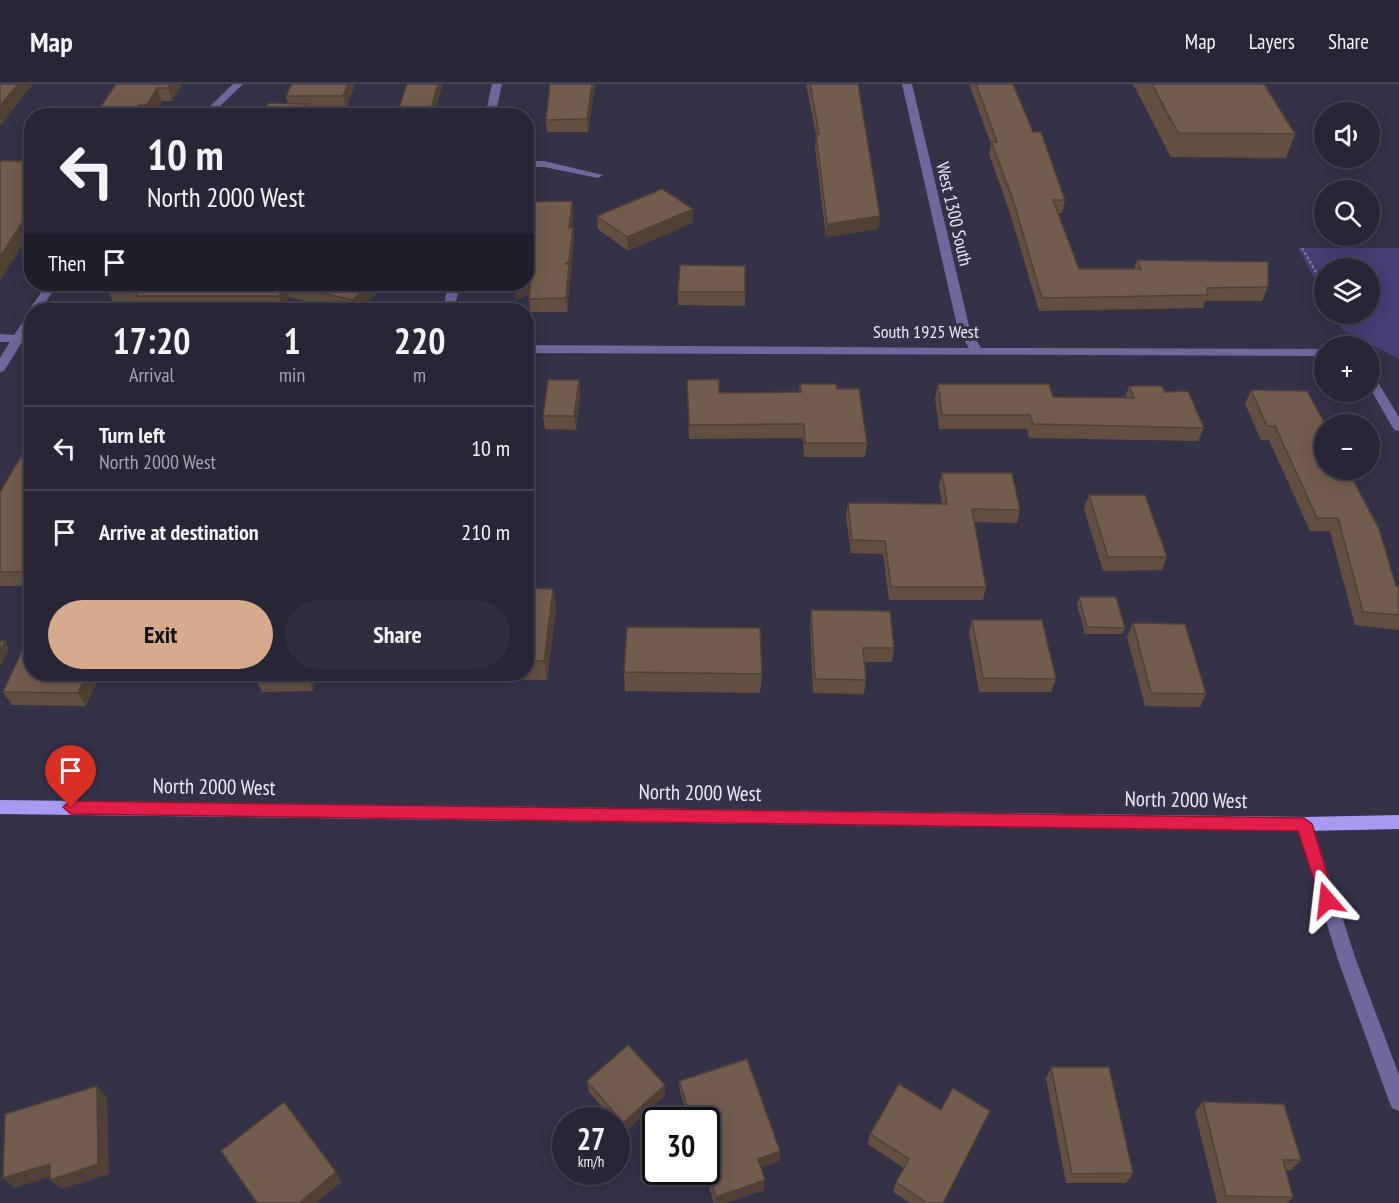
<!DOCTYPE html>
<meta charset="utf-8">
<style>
body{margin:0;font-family:"PT Sans Narrow",sans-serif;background:#302e3e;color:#f1f3f6;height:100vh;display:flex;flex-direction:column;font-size:22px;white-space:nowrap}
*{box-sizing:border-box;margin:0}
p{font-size:20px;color:#a5a5ad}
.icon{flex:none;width:33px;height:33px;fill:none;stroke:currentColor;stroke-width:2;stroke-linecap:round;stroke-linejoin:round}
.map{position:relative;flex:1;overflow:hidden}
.sheet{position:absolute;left:24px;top:219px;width:510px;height:378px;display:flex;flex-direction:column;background:#282636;border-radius:24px;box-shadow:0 3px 15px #0003,0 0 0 2px #444351}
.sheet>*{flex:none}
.guide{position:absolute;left:24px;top:24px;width:510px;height:183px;border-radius:24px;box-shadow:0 3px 15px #0003,0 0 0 2px #444351;background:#282636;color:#f1f3f6;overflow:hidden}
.fabs{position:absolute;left:1314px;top:18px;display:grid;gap:12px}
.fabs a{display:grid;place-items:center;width:66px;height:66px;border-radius:50%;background:#282636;box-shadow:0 3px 15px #0003,0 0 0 2px #444351;font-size:30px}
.speed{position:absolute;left:552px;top:1023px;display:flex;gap:12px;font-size:30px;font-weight:700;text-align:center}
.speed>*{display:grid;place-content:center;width:78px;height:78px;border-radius:50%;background:#282636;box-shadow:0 3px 15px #0003,0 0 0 2px #444351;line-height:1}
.speed small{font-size:15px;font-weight:400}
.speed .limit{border:3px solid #111;border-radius:9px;background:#fff;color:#111}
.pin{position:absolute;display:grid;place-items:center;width:51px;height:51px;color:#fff;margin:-62px -26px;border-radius:50% 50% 50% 0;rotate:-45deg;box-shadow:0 0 6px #0007}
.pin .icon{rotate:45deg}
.me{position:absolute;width:66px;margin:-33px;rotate:343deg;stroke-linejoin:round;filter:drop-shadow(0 0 4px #0008)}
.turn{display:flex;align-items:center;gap:21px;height:126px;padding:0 24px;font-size:27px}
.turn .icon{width:78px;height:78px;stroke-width:2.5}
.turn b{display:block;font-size:42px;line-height:51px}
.then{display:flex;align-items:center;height:57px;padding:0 24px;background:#0003;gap:12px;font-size:22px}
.eta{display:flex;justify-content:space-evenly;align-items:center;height:102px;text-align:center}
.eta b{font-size:36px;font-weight:600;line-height:42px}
.primary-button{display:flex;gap:12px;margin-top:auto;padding:12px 24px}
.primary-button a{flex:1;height:69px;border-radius:36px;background:#d6ab8b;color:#111;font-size:24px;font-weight:600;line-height:69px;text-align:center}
.primary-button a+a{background:#302e3e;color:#f1f3f6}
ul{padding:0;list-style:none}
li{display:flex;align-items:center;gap:18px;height:84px;padding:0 24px;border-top:2px solid #444351}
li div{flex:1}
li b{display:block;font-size:22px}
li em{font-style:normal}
header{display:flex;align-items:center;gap:36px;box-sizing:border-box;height:84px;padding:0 30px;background:#282636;border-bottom:2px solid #444351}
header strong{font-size:28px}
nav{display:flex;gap:33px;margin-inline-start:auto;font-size:21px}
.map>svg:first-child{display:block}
</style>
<header>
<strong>Map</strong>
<nav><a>Map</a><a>Layers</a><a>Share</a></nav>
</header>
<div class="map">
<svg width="1399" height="1119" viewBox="0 0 1399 1119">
<rect width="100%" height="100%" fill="#353248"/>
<!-- green -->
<path fill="#463e74" d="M1298 164H1399V275L1343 246 1334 230H1370V184H1324V212Z"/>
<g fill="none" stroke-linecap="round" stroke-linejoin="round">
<!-- path -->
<path stroke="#838194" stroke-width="2" stroke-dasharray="3 2" stroke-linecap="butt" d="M1302 164 1324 202"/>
<!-- minor -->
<g fill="#6e689c" fill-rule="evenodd">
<path d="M233 0H243L210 32H200Z"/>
<path d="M492 0H502L495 32H485Z"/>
<path d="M902 0H912L970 246 981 264 1324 265V272L526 269V261L969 264 958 246Z"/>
<path d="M526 77H544L603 91 598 94 544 83H526Z"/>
<path d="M47 200H58L40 226 31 228 29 226Z"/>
<path d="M448 200H460L454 226H443Z"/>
<path d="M32 229V242L26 251H32V259L22 258 4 287 0 288V274L10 258H0V250L14 251 28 230Z"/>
<path d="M1370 291 1374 292 1399 333V347L1394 346 1370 304Z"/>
<path d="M1304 733 1310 735 1312 740 1356 876 1399 991V1027L1392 1024 1389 1017 1338 876 1296 740 1298 735Z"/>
</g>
<!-- major -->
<path fill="#a69bf0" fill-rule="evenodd" d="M0 716 1304 733 1399 731V745L1304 747 0 730Z"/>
</g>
<!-- wall -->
<g fill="#624f42">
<path d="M116 0H182L172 17H162L153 32H74L96 30Z"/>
<path d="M355 0 346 25H308L309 32H261L288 20 286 12Z"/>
<path d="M595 0 588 48H547L546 36Z"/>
<path d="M806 0H858L878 145 826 153 815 63 816 51Z"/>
<path d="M969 0H1013L1033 48 1065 116 1062 129H1058L1079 185H1134L1137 176 1268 203 1262 217H1205L1203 224 1039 227 1010 129 989 70 991 60Z"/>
<path d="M1133 0H1264L1295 50 1286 74 1171 73Z"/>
<path d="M572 117 573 131 572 143 574 156 567 228H530L529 215V210L516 216Z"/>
<path d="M597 132 693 138 628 167 598 145Z"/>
<path d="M745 182V222L678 221V208Z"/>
<path d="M111 200H382L380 205 359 226H343L289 213 283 226H141L138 218 113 219 108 205Z"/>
<path d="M579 296 580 310 576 346 545 345 543 332Z"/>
<path d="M687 296 719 309 799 308 800 300 837 305 867 359 865 373H804L803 354 689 355Z"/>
<path d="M938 300 1053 313 1125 314 1129 302 1165 308 1204 344 1198 357 1029 354 1027 345H939L935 314Z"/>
<path d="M1251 306 1396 502H1399V546L1355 541 1330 447H1310L1269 356H1261L1245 320Z"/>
<path d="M32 364V502H0V408Z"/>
<path d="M942 389 1020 426 1017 439 974 438 986 503 983 516H889L883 470 851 469 846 432 848 419 942 420 939 402Z"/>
<path d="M1089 411 1167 473 1162 486 1103 487 1084 425Z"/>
<path d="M526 504 553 505 556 524 547 596 437 595 435 590H526Z"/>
<path d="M1079 513 1125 544 1122 550H1085L1077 520Z"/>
<path d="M811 526 894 564 892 578H864L866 596 864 610 813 609 810 539Z"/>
<path d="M972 536 1056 595 1051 608H979L969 549Z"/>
<path d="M1133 539 1206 610 1200 623 1145 622 1127 553Z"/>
<path d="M624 588 762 590 760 609 625 607Z"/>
<path d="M32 590H100L86 622 12 621 3 608Z"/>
<path d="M317 590 313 607 262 608 256 595Z"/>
<path d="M1051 983 1133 1089 1126 1099H1066L1046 994Z"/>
<path d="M587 997 665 1011 624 1049 616 1040V1036H614L589 1008Z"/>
<path d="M679 997 780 1067 779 1077 761 1083 764 1106 725 1119H714L704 1088H706V1036H689L680 1008Z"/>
<path d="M899 1000 944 1119H910L893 1108 896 1098 904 1084 868 1060 870 1050Z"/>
<path d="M1203 1018 1301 1076 1291 1086H1286L1293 1113 1287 1119H1217L1195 1028Z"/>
</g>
<!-- shaded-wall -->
<g fill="#504036">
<path d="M18 0H33L0 42V22Z"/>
<path d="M171 0H182L172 17 168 4Z"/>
<path d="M348 0H355L346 25 343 12Z"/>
<path d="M438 0H443L434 32H429Z"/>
<path d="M592 0H595L588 48 587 35Z"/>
<path d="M157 4 162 17 153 32H151L147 21Z"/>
<path d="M306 20 309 32H301Z"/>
<path d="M139 21 143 32H132Z"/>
<path d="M572 117 573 131 570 157 569 144Z"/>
<path d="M32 123V146L0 197V173Z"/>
<path d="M693 125V138L628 167 627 153Z"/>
<path d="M880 132 878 145 826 153 827 140Z"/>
<path d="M573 143 574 156 567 228 565 180Z"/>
<path d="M531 195 533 208 516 216 514 202 520 200H526V197Z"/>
<path d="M285 200 289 213 283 226 279 212Z"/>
<path d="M369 200H382L380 205 359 226H355L352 216Z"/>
<path d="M579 296 580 310 576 346 574 332Z"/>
<path d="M32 480V496L27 488Z"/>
<path d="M553 505 556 524 547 596 544 577Z"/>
<path d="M5 557 9 564 0 583V567Z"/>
<path d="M86 590H100L86 622 78 609Z"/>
<path d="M309 590H317L313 607 308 594Z"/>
<path d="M665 1001V1011L624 1049 623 1039Z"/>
<path d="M97 1002 107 1013 109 1090 62 1105 50 1096Z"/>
<path d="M780 1067 779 1077 757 1084 758 1075Z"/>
<path d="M50 1080 61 1089 15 1104 3 1094Z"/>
<path d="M336 1088 342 1098 316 1119H299Z"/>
<path d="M765 1096 764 1106 725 1119H715L716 1113Z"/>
</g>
<!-- building -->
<g fill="#725c4d" stroke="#504036" stroke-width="1.5">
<path d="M0 0H18L0 22Z"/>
<path d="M116 0H171L168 4H157L147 21H139L132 32H74L75 30H96Z"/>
<path d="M292 0H348L343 12H286Z"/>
<path d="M407 0H438L429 32H392L393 30H397Z"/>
<path d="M550 0H592L587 35 546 36Z"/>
<path d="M810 0H858L880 132 827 140 816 50H819Z"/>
<path d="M976 0H1013L1033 48H1041L1065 116H1053L1079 185H1141L1137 176 1268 178V203L1207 204 1208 211 1042 214 1013 116 991 57 997 58Z"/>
<path d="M1152 0H1264L1295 50 1178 49Z"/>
<path d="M268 19 306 20 301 32H261Z"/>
<path d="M31 73 32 123 0 173V77H28Z"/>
<path d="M662 105 693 125 627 153 597 132Z"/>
<path d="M572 117 569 144 573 143 569 178 565 180H569L566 214 529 215 531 195 526 197V118Z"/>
<path d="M680 181 745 182V208H678Z"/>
<path d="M111 200H285L279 212H136L139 205H108Z"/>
<path d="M286 200H369L352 216Z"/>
<path d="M719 295V309L801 308 800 300H836L837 305H859L867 359H805L804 340 689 341 687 296Z"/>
<path d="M548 296H579L574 332H543Z"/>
<path d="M938 300H1049L1053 313 1134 314 1129 302H1162L1165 308 1188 307 1204 344 1033 340 1030 331H942Z"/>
<path d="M1251 306 1307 307 1325 340 1324 386H1348L1379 445 1396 502H1399V531L1363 528 1338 434H1317L1275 342H1267Z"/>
<path d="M26 364H32V480L27 488H0V408Z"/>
<path d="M942 389H1012L1020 426 972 425 986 503H891L885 457 852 456 848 419 947 420Z"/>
<path d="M1089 411H1145L1167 473H1108Z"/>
<path d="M526 504 553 505 544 577H526Z"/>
<path d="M1079 513H1116L1125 544 1087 543Z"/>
<path d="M811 526 890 527 894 564H863L866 596 815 595Z"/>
<path d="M972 536H1042L1056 595 983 594Z"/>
<path d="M1133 539 1185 540 1206 610 1151 609Z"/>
<path d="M627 543 760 544 762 590 624 588Z"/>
<path d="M0 557H5L0 567Z"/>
<path d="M22 567H32V590H86L78 609 3 608Z"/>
<path d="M258 590H309L308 594 256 595Z"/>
<path d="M628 961 665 1001 623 1039 587 997Z"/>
<path d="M747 975 780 1067 758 1075 765 1096 716 1113 706 1084V1036H692L679 997Z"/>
<path d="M1051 983H1109L1133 1089 1072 1090Z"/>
<path d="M899 1000 941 1026 953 1004 990 1027 943 1119H927L896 1098 909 1075 870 1050Z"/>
<path d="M97 1002 98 1080 50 1096V1080L3 1094 5 1030Z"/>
<path d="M284 1018 336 1088 299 1119H257L221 1067Z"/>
<path d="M1203 1018 1284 1020 1301 1076H1283L1293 1113 1226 1112Z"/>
</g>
<!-- route -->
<path fill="#e11d48" stroke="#92132f" stroke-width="1.5" d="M71 717 1304 734 1312 740 1335 816 1333 821H1322L1298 747 71 730 63 723Z"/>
<g text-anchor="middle" stroke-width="6" stroke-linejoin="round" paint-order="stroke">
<!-- far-street labels -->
<g font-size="18" fill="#e9e8f7" stroke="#353248">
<text transform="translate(954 130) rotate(77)" y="6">West 1300 South</text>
<text x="926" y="254">South 1925 West</text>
</g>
<!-- street labels -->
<g font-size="21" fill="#e9e8f7" stroke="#353248">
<text transform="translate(214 703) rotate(1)" y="7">North 2000 West</text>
<text transform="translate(700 709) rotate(1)" y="7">North 2000 West</text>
<text transform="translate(1186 716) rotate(1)" y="7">North 2000 West</text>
</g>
</g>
</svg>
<div class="fabs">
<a><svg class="icon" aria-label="sound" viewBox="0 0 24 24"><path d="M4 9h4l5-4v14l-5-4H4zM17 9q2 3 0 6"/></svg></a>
<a><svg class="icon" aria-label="search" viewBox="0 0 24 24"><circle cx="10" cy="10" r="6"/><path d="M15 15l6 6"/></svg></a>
<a><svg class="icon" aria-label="layers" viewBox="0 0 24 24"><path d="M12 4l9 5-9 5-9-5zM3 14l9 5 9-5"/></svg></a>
<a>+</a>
<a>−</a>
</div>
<div class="speed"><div>27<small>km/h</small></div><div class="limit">30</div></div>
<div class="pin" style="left:71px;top:723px;background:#d93025"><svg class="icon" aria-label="arrive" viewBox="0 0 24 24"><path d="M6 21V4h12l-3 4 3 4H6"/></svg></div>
<svg class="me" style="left:1327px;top:816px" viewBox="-20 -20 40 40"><path d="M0-17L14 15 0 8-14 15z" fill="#e11d48" stroke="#fff" stroke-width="4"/></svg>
<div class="guide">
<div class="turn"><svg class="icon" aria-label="left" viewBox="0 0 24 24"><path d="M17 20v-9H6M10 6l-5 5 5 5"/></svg><div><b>10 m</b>North 2000 West</div></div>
<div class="then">Then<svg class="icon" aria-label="arrive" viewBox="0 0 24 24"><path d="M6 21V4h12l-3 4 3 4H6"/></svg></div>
</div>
<section class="sheet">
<div class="eta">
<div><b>17:20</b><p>Arrival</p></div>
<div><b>1</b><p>min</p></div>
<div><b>220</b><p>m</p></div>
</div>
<ul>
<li><svg class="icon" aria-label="left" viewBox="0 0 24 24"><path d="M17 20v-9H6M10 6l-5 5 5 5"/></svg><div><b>Turn left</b><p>North 2000 West</p></div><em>10 m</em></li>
<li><svg class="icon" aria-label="arrive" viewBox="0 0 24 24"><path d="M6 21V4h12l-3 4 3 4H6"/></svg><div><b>Arrive at destination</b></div><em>210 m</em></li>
</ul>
<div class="primary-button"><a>Exit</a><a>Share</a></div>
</section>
</div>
